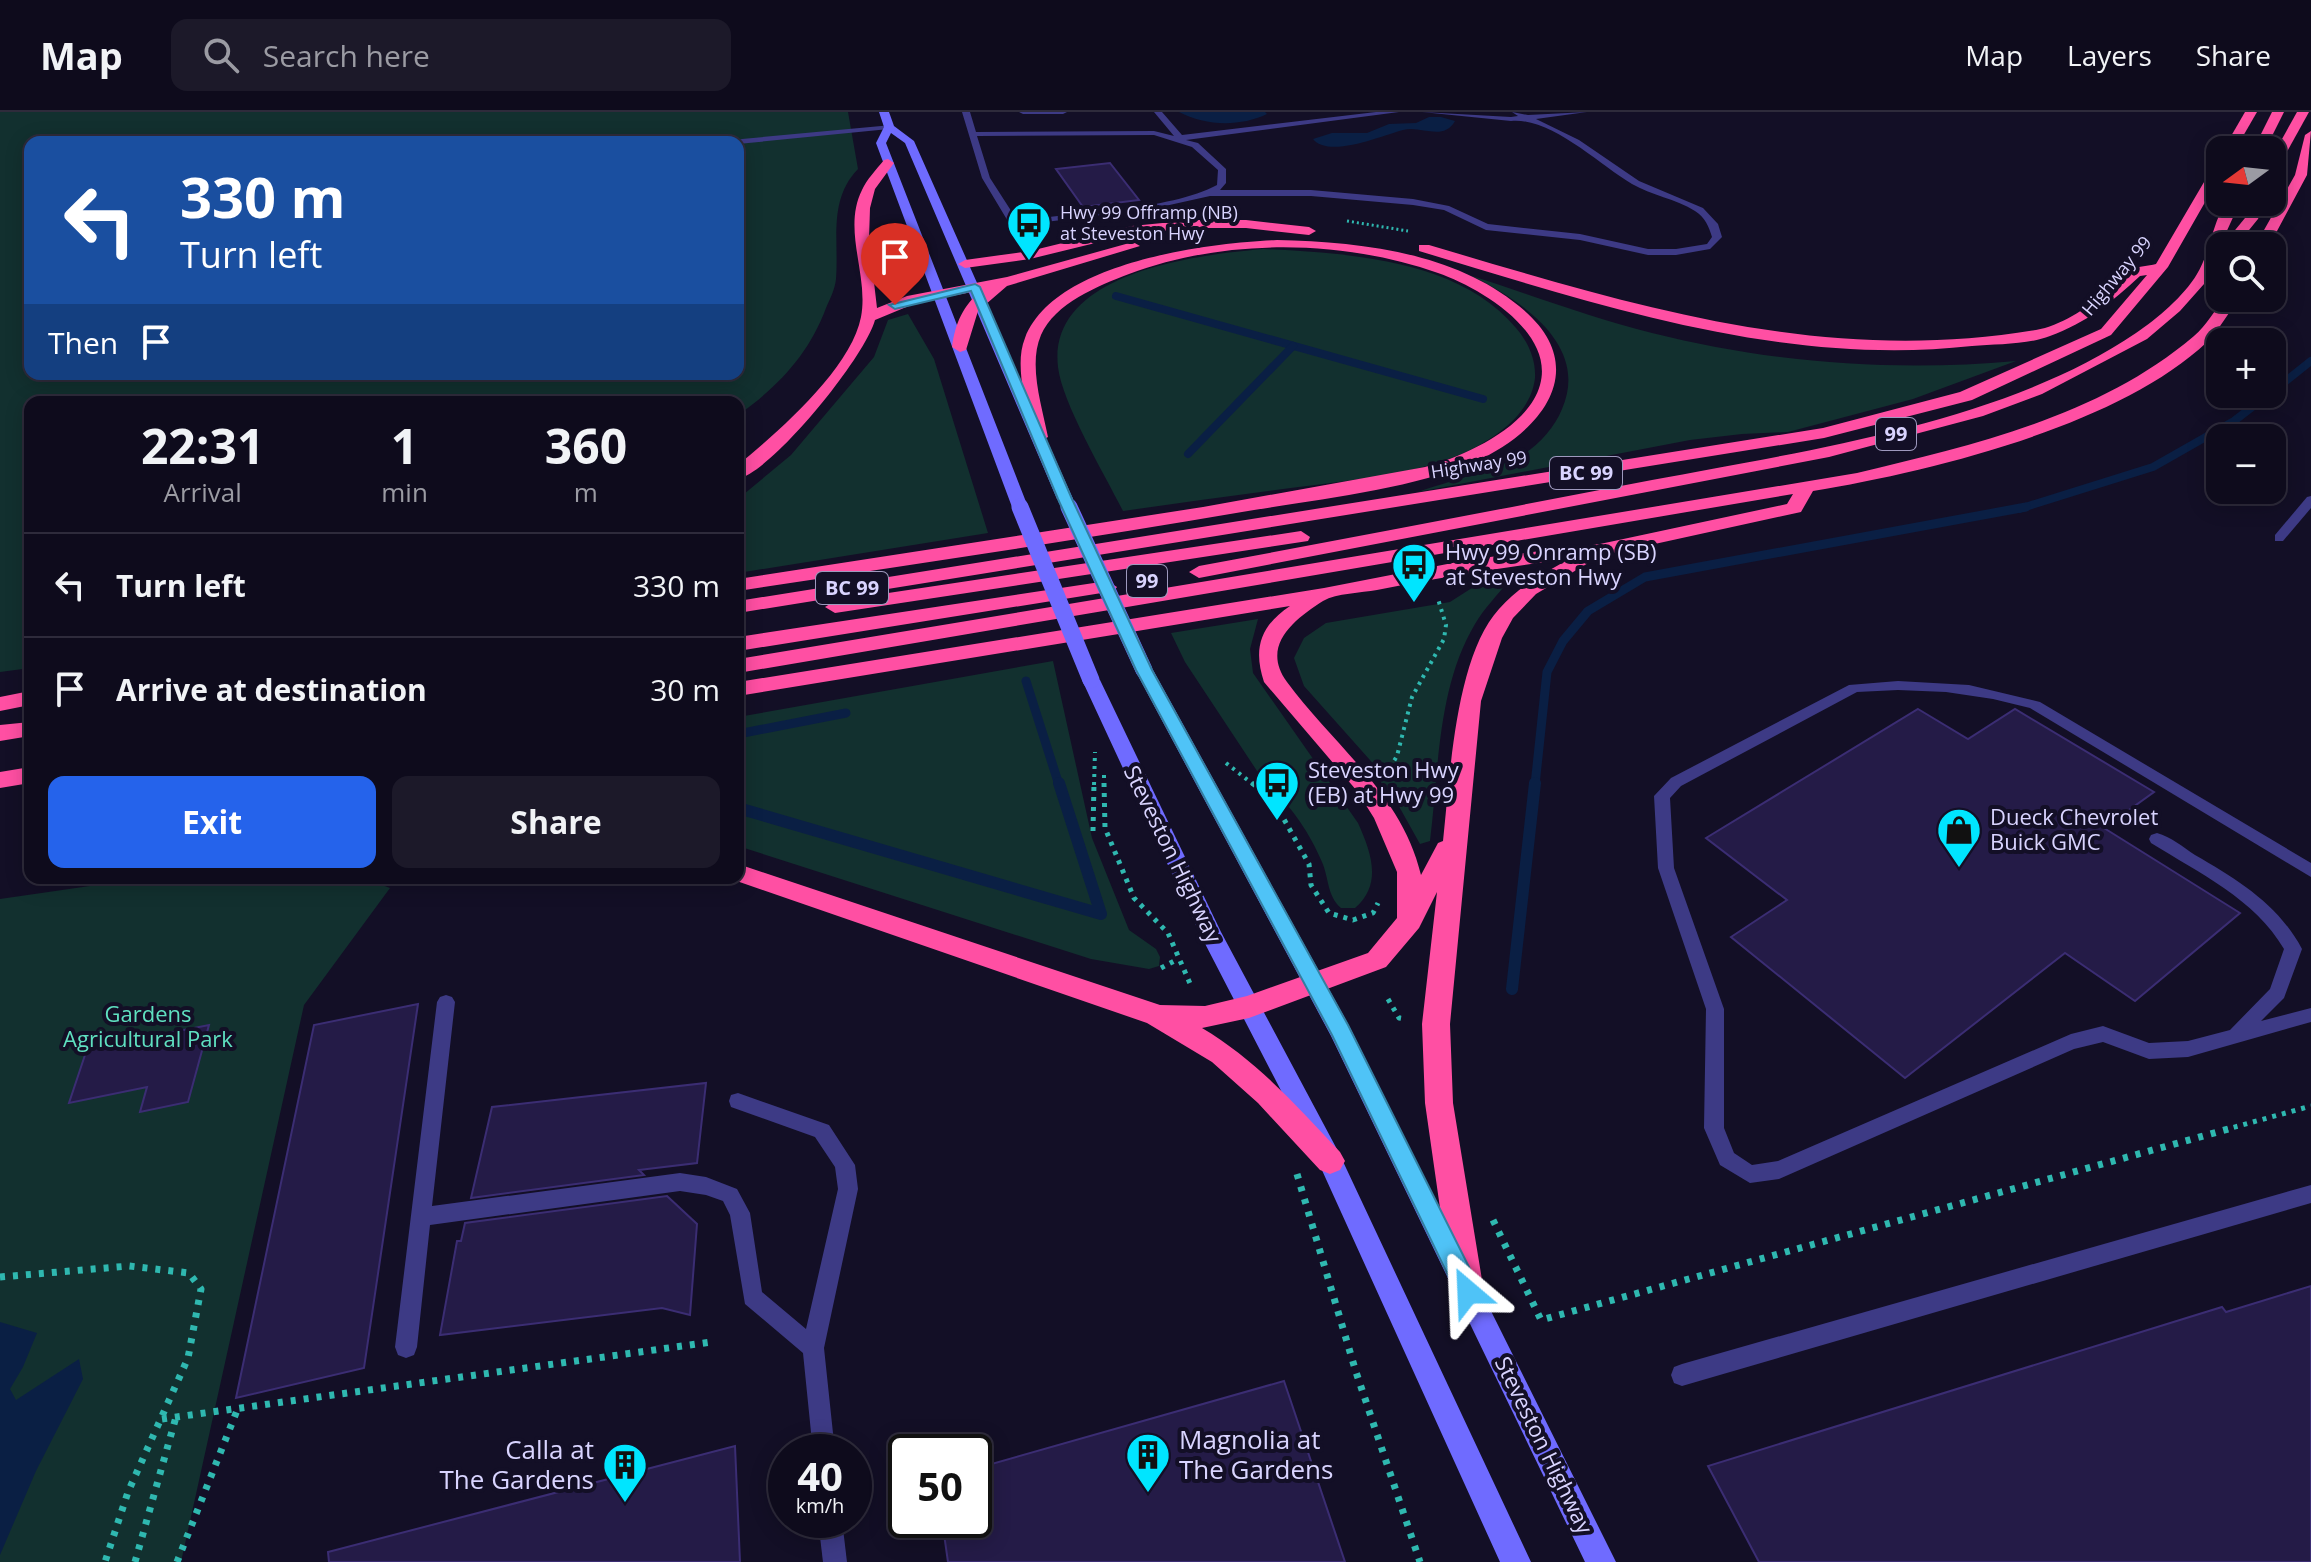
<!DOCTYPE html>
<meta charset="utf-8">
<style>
body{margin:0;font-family:"Open Sans",sans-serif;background:#1c1929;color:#f1f3f6;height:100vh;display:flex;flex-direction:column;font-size:30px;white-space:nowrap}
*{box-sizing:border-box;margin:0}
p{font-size:26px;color:#9b9ba3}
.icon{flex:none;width:44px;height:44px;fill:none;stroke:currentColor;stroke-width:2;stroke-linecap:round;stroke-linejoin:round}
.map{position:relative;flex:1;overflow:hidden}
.details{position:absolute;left:24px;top:284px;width:720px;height:488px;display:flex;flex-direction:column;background:#0e0b1c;border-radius:16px;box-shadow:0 4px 20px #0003,0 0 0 2px #2e2b3b}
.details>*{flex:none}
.hud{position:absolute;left:24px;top:24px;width:720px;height:244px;border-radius:16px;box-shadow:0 4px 20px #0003,0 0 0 2px #2e2b3b;background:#1a4fa0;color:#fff;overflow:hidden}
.needle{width:52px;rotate:255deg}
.tools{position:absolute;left:2206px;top:24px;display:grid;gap:16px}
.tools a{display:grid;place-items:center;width:80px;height:80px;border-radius:16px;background:#0e0b1c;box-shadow:0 4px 20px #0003,0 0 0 2px #2e2b3b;font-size:40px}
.speed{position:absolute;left:768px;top:1322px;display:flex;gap:16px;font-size:40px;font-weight:700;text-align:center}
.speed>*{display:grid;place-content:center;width:104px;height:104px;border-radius:50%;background:#0e0b1c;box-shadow:0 4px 20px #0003,0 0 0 2px #2e2b3b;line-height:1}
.speed small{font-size:20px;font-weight:400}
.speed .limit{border:4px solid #111;border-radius:12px;background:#fff;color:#111}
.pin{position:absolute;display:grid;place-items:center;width:68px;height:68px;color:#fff;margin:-82px -34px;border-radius:50% 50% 50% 0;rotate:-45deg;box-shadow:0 0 8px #0007}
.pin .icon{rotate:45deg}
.me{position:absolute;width:88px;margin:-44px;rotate:334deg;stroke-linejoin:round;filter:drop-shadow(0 0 6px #0008)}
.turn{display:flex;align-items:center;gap:28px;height:168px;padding:0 24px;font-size:36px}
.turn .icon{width:104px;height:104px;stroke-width:2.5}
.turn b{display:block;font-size:56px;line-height:68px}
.then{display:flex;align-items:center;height:76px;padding:0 24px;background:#0003;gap:16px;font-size:30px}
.eta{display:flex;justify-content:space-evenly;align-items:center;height:136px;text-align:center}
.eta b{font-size:48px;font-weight:700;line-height:56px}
.cta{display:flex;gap:16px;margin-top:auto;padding:16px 24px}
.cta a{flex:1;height:92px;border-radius:16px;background:#2563eb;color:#fff;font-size:32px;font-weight:700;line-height:92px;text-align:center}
.cta a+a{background:#1c1929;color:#f1f3f6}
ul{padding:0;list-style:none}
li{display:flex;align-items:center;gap:24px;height:104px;padding:0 24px;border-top:2px solid #2e2b3b}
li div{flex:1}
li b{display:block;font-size:30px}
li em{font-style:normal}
header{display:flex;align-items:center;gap:48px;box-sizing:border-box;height:112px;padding:0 40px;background:#0e0b1c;border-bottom:2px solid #2e2b3b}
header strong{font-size:38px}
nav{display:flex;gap:44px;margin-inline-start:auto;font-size:28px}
.search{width:560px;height:72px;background:#1c1929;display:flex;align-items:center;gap:20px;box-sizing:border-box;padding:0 28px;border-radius:16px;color:#9b9ba3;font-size:30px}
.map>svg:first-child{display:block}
</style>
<header>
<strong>Map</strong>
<div class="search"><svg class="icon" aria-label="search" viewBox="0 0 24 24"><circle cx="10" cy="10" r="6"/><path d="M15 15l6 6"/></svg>Search here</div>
<nav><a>Map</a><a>Layers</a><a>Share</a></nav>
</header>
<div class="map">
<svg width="2311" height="1450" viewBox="0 0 2311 1450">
<rect width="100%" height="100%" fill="#130f26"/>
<!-- green -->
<g fill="#12302f" fill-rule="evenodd">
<path d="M0 0H848L858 57C828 88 839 128 836 167 835 177 830 187 826 196 809 242 778 275 738 303V290H30V556L0 560ZM30 30H738V262H30Z"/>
<path d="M1263 137C1346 141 1459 147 1516 216 1528 230 1536 247 1535 266 1531 301 1498 324 1468 339 1421 361 1367 366 1315 373 1251 381 1187 390 1123 399 1105 363 1062 291 1058 255 1047 160 1197 143 1263 137Z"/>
<path d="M1472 164C1532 183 1591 206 1652 221 1771 251 1894 260 2016 249L1913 287 1788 320 1742 322 1690 328 1418 380C1446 370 1499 357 1522 343 1539 333 1555 315 1562 297 1590 233 1520 188 1472 164Z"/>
<path d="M908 202 934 247 988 421 738 461V387L791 343 874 245 888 208Z"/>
<path d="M1507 464 1509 468C1498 483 1484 496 1475 512 1437 576 1439 657 1430 729L1420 732 1396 689 1380 669 1386 666 1304 574 1294 546 1304 526 1326 511 1450 490 1475 474Z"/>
<path d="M1258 507 1250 537 1253 561 1358 711C1371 740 1383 772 1355 796H1341C1327 784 1329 766 1322 750 1310 721 1289 690 1265 671L1185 550 1171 521Z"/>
<path d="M1053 549 1092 726 1129 818 1156 837 1160 845 1159 854 1149 857 1091 847 738 734V605Z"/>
<path d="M145 766H363L390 776 304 893 181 1450H0V787Z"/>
</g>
<!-- water -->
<g fill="#0a1f44">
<path d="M1179 0H1265L1267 2C1240 15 1205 14 1179 0Z"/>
<path d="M1429 5H1441L1455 9C1443 30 1421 13 1403 18 1383 23 1329 47 1313 27L1332 21H1367L1389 12 1416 11Z"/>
<path d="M0 1210 37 1221 23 1255 10 1277 16 1288 79 1247 83 1267 36 1359 0 1443Z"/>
</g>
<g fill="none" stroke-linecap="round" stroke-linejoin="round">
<!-- stream-far2 -->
<g stroke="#0a1f44" stroke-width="8">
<path d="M1116 184 1483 287"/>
<path d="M2272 280 2311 249"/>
<path d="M1188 342 1293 234"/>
<path d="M2019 397 2153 355 2234 309 2269 282"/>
</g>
<!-- stream-far1 -->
<g stroke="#0a1f44" stroke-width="9">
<path d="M1026 569 1059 673"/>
<path d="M738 622 846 601"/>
<path d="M1535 673 1547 560 1563 529 1588 499 1645 465 2026 395"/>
</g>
<!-- stream -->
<g stroke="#0a1f44" stroke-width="12">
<path d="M738 696 1101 802 1059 671"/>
<path d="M1512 877 1535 671"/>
</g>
</g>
<!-- building -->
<g fill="#241b47" stroke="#3b2d73" stroke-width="2">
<path d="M1110 51 1139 88 1083 95 1056 57Z"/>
<path d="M1918 597 1968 627 2015 597 2154 680 2104 716 2240 801 2135 889 2065 841 1905 966 1731 825 1787 788 1706 726Z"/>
<path d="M418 892 364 1256 236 1286 314 913Z"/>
<path d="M209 913 188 990 140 1000 147 975 69 991 87 937Z"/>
<path d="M706 971 697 1051 639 1058 644 1063 471 1086 492 995Z"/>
<path d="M667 1084 697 1112 690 1203 662 1196 440 1223 457 1129H461L465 1111Z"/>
<path d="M2311 1174V1450H1759L1708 1354 2222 1195 2226 1200Z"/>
<path d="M1284 1269 1345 1450H948L942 1408H974V1357Z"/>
<path d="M735 1334 740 1450H329L328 1440Z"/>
</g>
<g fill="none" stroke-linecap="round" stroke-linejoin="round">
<!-- path-far3 -->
<path stroke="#2fb8b0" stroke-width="3" stroke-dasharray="2 3" stroke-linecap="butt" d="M1347 109 1408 119"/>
<!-- path-far2 -->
<g stroke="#2fb8b0" stroke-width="4" stroke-dasharray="3 5" stroke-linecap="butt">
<path d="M1226 651 1254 673"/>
<path d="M1386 662 1397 644 1412 585 1444 527 1446 513 1438 487"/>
<path d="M1104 663V673"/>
<path d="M1094 673 1095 640"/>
</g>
<!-- path-far1 -->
<g stroke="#2fb8b0" stroke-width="5" stroke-dasharray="4 6" stroke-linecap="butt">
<path d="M1104 671 1105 716 1134 786 1168 821 1192 876"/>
<path d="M1252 671 1272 686 1309 752 1311 773 1329 801 1353 808 1373 801 1378 791"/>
<path d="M1093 719 1094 671"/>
<path d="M1161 856 1178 847"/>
<path d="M1388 887 1399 906 1405 907"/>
<path d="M2224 1018 2311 994"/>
</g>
<!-- path -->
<g stroke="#2fb8b0" stroke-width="7" stroke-dasharray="5 8" stroke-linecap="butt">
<path d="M1297 1062 1356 1260 1420 1450"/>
<path d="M1493 1108 1541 1208 2232 1016"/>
<path d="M0 1165 129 1154 189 1161 201 1177 188 1246 128 1380 105 1450"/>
<path d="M162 1307 711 1230"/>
<path d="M135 1450 176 1305"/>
<path d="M177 1450 238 1296"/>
</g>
<!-- service -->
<g fill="#3d3a85" fill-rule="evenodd">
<path d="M962 0H970L976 20 1154 19 1174 24 1154 0H1162L1182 23 1376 0H1399L1186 28 1198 31 1226 57V71L1220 78H1311L1413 87 1449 94 1488 112 1580 122 1648 137H1676L1707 132 1712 125C1709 115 1705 105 1695 99 1676 87 1651 83 1632 72 1598 52 1551 5 1511 9L1422 0 1511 5 1518 4 1512 0 1528 3 1587 0 1536 7 1579 28 1639 69 1703 96 1718 112 1722 125 1710 137 1676 143H1648L1580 128 1486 118 1444 98 1413 93 1311 84H1210L1156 96 1014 114 1009 111 982 66ZM1154 23 1192 35 1218 58 1217 73C1170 98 1071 102 1017 108L990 66 977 24Z"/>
<path d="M1019 0H1067L1063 2H1023Z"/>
<path d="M892 13 889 17 738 32 727 30 731 28Z"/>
<path d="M2311 384V396L2283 429H2275V423L2307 385Z"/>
<path d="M1898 569 1969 573 2040 590 2311 751V765L2030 596 1993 587 1946 580 1898 578 1857 580 1681 674 1670 686 1674 756 1724 897V1016L1734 1041 1752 1053 1778 1049 2071 922 2103 914 2149 931 2188 929 2230 918 2270 877 2284 837C2255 787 2199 761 2151 731L2149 727 2151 723 2157 721C2171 725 2183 735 2195 743 2238 768 2278 792 2302 837L2284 886 2261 909 2311 896V910L2188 945 2149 947 2103 930 2074 937 1779 1067 1750 1071 1720 1053 1704 1016 1706 897 1658 756 1654 684 1671 666 1849 573Z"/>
<path d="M446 883 452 885 455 890 432 1094 680 1061 706 1065 737 1077 750 1101 762 1180 806 1217 838 1077 835 1055 815 1025 731 995 729 989 731 983 738 981 829 1013 855 1053 858 1077 824 1236 835 1340H813L803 1241 745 1192 730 1103 723 1089 706 1083 680 1079 430 1113 417 1235 414 1243 406 1246 398 1243 395 1235 437 890 440 885Z"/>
<path d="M2311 1073V1091L1682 1274 1674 1271 1671 1263 1674 1255 1682 1252Z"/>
<path d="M818 1408H842L847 1450H823Z"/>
</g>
<!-- secondary -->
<g fill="#6f6bff" fill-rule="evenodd">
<path d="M879 0H889L894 14 914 29 1073 387 1070 390 1065 392 1057 387 905 31 891 21 886 31 1028 395 1020 400 1012 395 876 31 884 15Z"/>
<path d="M1144 552 1153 558 1348 912 1616 1450H1585L1331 924 1135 558Z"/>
<path d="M1091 562 1100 568 1221 820 1339 1041 1531 1450H1500L1321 1056 1199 820 1082 568Z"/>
</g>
<!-- motorway -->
<g fill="#ff4fa3" fill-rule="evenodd">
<path d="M2245 0H2257L2235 38H2223Z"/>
<path d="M2272 0H2284L2265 38H2253Z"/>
<path d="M2297 0H2309L2278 56 2272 60V45Z"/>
<path d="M2311 19 2307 63 2269 134H2255L2295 63 2305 23Z"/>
<path d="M888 47 894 51 875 77 870 96 869 127 877 196 907 184 1007 165 1133 130 1140 134 1007 174 978 199 966 238 960 240 952 235C955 212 963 193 982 178L916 191 875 208C865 245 774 358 738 367V353C778 320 851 257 861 205 869 163 842 118 862 78 867 67 876 58 884 48Z"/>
<path d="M2220 49V64L2168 155 2111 223 1972 288 1824 326 738 501V489L1823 316 1960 280 2101 217 2147 163 2140 164C2112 190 2086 211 2050 224 2027 233 1996 232 1972 234 1781 255 1599 193 1419 139V133H1429C1632 193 1821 254 2036 218 2060 214 2086 197 2104 181 2113 174 2122 162 2132 157 2139 154 2148 154 2156 152L2214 53Z"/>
<path d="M2226 90H2240L2220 134V154L2180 199 2147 227 2042 282 1983 304 1829 345 1199 466 1189 460 1199 454C1350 426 1501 397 1652 368 1805 339 2006 310 2136 221 2157 207 2184 184 2197 162 2210 141 2212 112 2226 90Z"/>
<path d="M2251 90H2265L2258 107 2236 134H2222L2245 106Z"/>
<path d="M1193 108H1246L1309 115 1316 119 1309 123 1246 116H1193L1132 122 1030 147 965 156 958 152 965 148 1030 139 1132 114Z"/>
<path d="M1277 128C1360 130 1453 140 1519 194 1594 254 1543 320 1474 350 1410 378 1312 388 1242 400 1075 429 906 453 738 479V467L1203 395 1425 355C1464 344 1528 316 1540 273 1555 220 1479 175 1438 161 1341 127 1225 126 1129 162 1098 174 1055 191 1041 223 1028 253 1042 294 1048 325L1039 330 1033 329C1026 315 1025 296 1023 281 1021 263 1018 243 1025 226 1054 150 1207 131 1277 128Z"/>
<path d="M2224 186H2239C2229 200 2219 218 2207 230 2118 314 1932 359 1813 379L1801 400 1600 444 1536 482 1513 506 1502 526 1481 589 1450 912 1453 991 1484 1180 1479 1191 1468 1195 1457 1191 1452 1180 1425 991 1422 912 1437 780 1419 816 1386 855 1249 906 1202 916C1256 948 1297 994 1340 1040L1345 1049 1340 1058 1330 1062 1320 1058 1258 991 1212 950 1147 911 728 766H738V752L1160 893 1205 894 1247 884 1368 841 1397 806V760L1374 706 1357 679 1264 570C1253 537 1260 514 1290 494L738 584V570L1324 476 1473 447 1600 432 1787 392 1793 382 738 561V547L1857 361C1974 333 2100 304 2194 224 2206 214 2215 198 2224 186ZM1569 447C1543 462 1519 474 1499 497 1455 545 1450 666 1443 729L1438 731 1421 763C1402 682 1334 634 1287 570 1260 533 1295 507 1323 489 1337 481 1361 481 1377 478 1441 465 1504 455 1569 447Z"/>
<path d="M1301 419 1310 425 1308 429 835 501 825 495 835 489Z"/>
<path d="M1107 469 1117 475 1114 479 738 539V525Z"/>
<path d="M30 579V593L0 599V585Z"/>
<path d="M30 610V624L0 629V613Z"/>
<path d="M30 655V671L0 676V660Z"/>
</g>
<!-- secondary-bridge-far1 -->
<path stroke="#6f6bff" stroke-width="14" d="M1065 387 1070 397"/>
<!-- secondary-bridge -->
<g stroke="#6f6bff" stroke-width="17">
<path d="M1020 395 1091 568"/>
<path d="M1069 395 1144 558"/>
</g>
</g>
<!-- route -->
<path fill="#4fc3f7" stroke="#337fa1" stroke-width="2" d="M975 172 980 175 1072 387 1152 558 1348 913 1477 1171 1480 1180 1477 1188 1468 1191 1460 1188 1332 923 1136 558 1058 387 971 179 895 197 889 193Z"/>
<!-- icons -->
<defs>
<g id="bus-pin" transform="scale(2.3)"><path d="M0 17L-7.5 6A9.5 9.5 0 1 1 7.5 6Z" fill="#00e5ff" stroke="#130f26"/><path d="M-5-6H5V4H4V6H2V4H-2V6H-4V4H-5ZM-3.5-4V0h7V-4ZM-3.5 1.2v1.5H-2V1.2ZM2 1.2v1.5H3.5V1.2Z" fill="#111"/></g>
<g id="shop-pin" transform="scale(2.3)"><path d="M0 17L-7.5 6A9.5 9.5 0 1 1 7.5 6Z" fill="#00e5ff" stroke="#130f26"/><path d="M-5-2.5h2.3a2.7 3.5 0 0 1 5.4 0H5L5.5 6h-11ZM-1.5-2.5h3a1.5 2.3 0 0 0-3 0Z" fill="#111"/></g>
<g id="building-pin" transform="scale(2.3)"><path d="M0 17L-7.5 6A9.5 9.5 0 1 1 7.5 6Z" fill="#00e5ff" stroke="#130f26"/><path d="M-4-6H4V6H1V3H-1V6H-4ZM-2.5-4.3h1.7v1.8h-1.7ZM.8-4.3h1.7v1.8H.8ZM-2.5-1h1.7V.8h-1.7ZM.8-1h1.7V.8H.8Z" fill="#111"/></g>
</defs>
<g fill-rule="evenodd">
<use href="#bus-pin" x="1029" y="111"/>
<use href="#bus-pin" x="1414" y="453"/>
<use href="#bus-pin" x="1277" y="671"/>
<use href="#shop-pin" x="1959" y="718"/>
<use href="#building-pin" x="1148" y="1343"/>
<use href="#building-pin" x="625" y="1353"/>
</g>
<g text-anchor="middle" stroke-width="8" stroke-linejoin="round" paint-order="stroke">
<!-- far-poi labels -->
<g font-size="18" fill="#d9d4ff" stroke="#130f26" text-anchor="start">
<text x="1060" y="107">Hwy 99 Offramp (NB)<tspan x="1060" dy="21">at Steveston Hwy</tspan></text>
</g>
<!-- far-street labels -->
<g font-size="18" fill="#d9d4ff" stroke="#130f26">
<text transform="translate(2117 164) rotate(-50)" y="6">Highway 99</text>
<text transform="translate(1479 353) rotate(-9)" y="6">Highway 99</text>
</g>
<!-- shield labels -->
<g fill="#130f26" stroke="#9e99be" stroke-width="2">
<rect x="1876" y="306" width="40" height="32" rx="6"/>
<rect x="1550" y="345" width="72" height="32" rx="6"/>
<rect x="1127" y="453" width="40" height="32" rx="6"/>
<rect x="816" y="460" width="72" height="32" rx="6"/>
</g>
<g font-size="20" font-weight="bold" fill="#d9d4ff">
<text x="1896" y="329">99</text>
<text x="1586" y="368">BC 99</text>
<text x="1147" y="476">99</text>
<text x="852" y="483">BC 99</text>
</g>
<!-- poi labels -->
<g font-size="22" fill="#d9d4ff" stroke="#130f26" text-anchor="start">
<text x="1445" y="448">Hwy 99 Onramp (SB)<tspan x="1445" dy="25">at Steveston Hwy</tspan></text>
<text x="1308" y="666">Steveston Hwy<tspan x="1308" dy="25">(EB) at Hwy 99</tspan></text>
<text x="1990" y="713">Dueck Chevrolet<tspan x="1990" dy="25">Buick GMC</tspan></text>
</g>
<!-- street labels -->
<g font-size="22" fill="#d9d4ff" stroke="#130f26">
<text transform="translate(1173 742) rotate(64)" y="8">Steveston Highway</text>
<text transform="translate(1544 1333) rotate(64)" y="8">Steveston Highway</text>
</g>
<!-- park labels -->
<g font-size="22" fill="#5fe0c0" stroke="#130f26">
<text x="148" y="910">Gardens<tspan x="148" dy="25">Agricultural Park</tspan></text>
</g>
<!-- near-poi labels -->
<g font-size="26" fill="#d9d4ff" stroke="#130f26" text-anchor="start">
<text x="1179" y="1337">Magnolia at<tspan x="1179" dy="30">The Gardens</tspan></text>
<text x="594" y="1347" text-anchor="end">Calla at<tspan x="594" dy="30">The Gardens</tspan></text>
</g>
</g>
</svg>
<div class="tools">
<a><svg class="needle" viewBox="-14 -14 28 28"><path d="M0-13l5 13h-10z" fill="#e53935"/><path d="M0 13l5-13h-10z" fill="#9b9ba3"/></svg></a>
<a><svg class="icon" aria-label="search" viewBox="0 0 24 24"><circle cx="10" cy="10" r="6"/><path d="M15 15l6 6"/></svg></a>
<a>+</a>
<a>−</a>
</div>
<div class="speed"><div>40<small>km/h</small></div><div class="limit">50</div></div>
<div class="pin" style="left:895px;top:193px;background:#d93025"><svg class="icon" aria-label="arrive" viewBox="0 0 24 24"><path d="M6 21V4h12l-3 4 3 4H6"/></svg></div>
<svg class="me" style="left:1468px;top:1180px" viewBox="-20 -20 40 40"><path d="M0-17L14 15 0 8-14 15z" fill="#4fc3f7" stroke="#fff" stroke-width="4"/></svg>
<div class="hud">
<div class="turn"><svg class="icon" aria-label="left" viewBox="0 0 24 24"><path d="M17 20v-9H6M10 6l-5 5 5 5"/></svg><div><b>330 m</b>Turn left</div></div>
<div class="then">Then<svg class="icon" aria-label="arrive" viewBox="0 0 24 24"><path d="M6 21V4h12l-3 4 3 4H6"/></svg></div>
</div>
<section class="details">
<div class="eta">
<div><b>22:31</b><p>Arrival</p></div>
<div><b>1</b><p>min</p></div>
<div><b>360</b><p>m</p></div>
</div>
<ul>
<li><svg class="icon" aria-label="left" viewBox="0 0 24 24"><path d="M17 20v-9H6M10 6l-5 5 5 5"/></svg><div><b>Turn left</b></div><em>330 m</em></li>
<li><svg class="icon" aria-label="arrive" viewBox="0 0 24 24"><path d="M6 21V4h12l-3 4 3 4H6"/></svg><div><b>Arrive at destination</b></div><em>30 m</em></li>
</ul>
<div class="cta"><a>Exit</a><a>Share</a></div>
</section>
</div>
